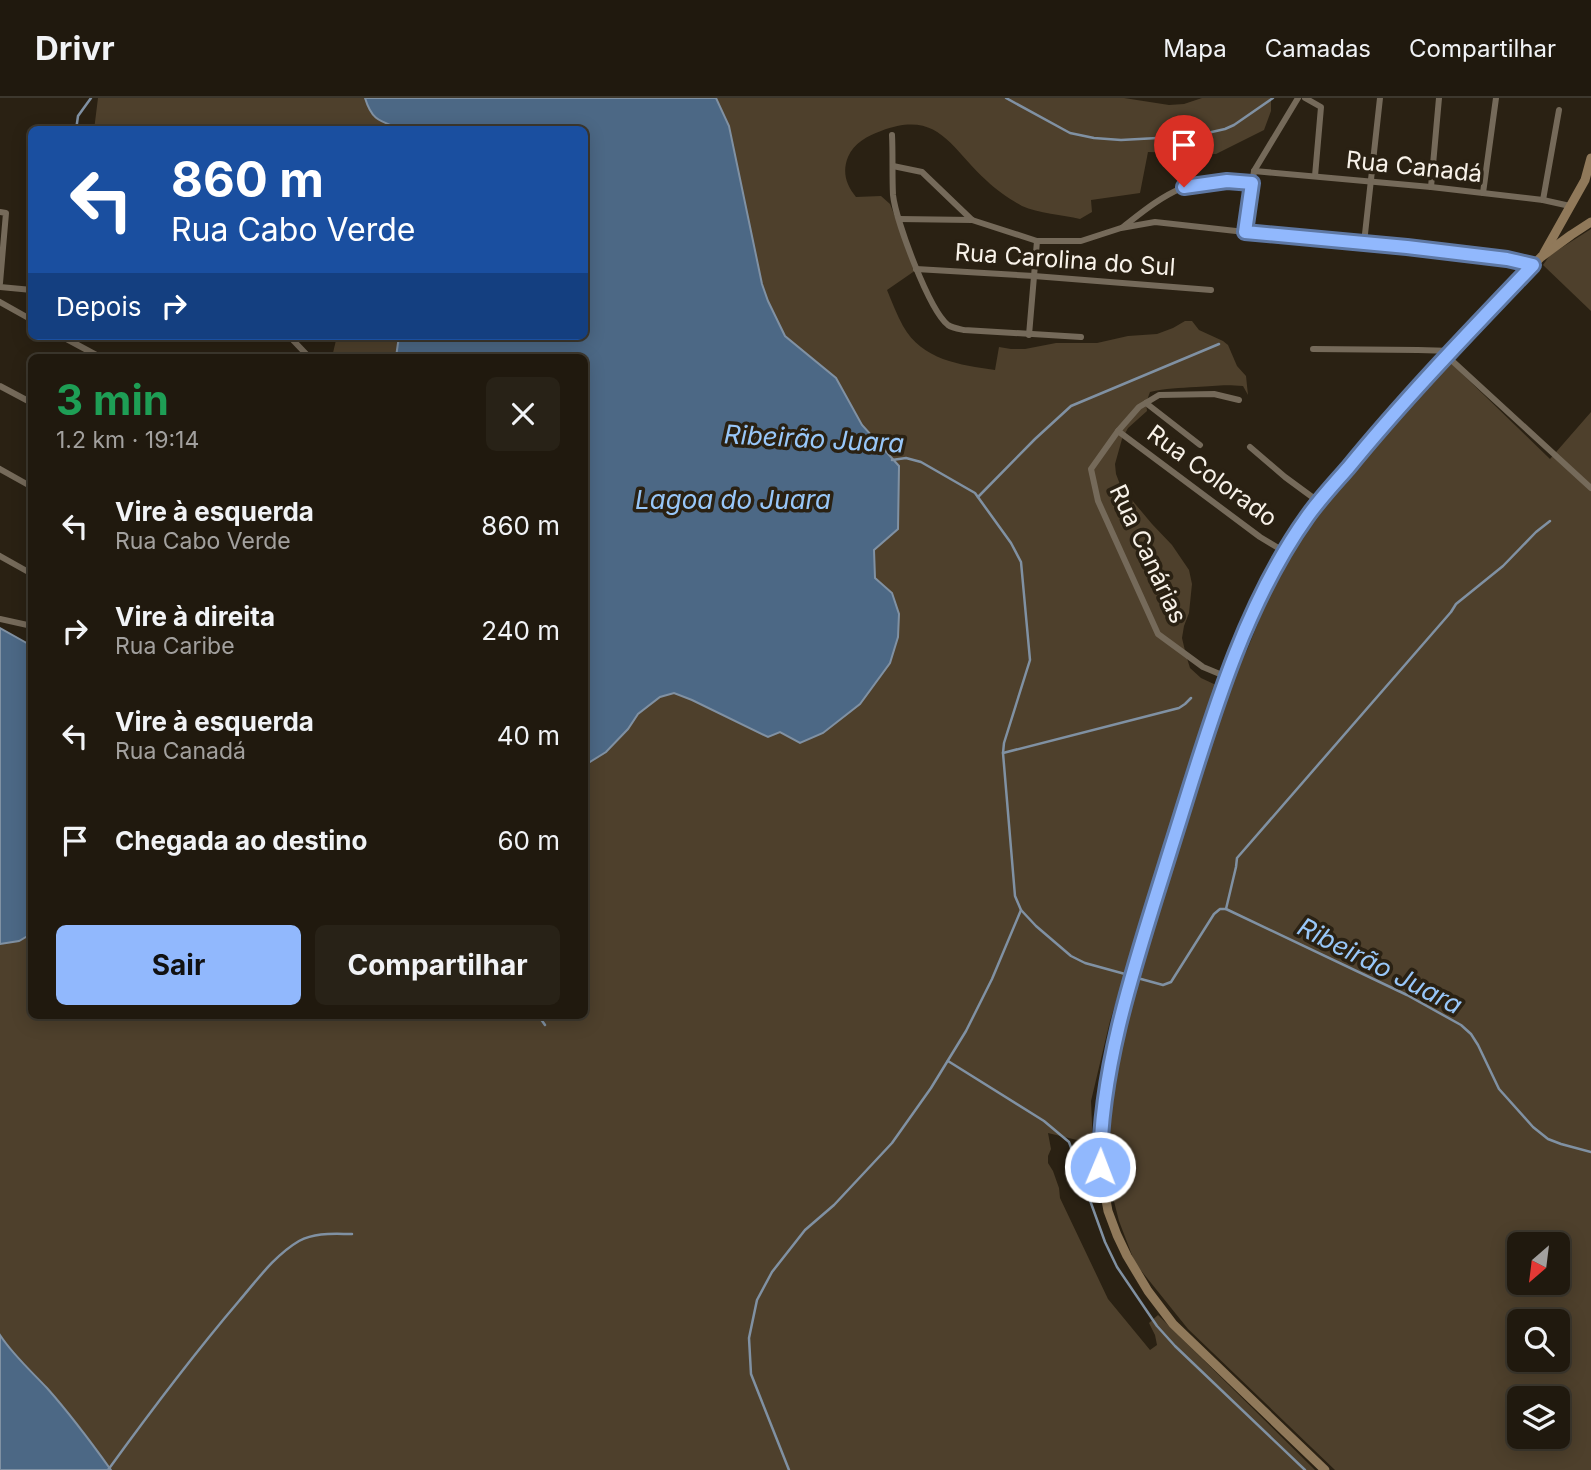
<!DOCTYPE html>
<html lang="pt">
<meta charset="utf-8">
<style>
body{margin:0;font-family:Inter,sans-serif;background:#282217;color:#f1f3f6;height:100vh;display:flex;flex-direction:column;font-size:26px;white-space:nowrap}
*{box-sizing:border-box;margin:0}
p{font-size:23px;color:#a2a09e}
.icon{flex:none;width:38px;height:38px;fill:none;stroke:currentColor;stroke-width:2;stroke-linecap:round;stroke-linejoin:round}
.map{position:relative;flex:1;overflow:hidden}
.panel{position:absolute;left:28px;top:256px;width:560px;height:665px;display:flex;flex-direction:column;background:#20190e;border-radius:10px;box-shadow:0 4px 18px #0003,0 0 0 2px #3d382e}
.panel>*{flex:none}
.banner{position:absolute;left:28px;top:28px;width:560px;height:214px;border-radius:10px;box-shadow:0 4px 18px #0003,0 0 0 2px #3d382e;background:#1a4fa0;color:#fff;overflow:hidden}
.needle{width:46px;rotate:208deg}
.tools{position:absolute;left:1507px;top:1134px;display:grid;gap:14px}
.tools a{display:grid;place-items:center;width:63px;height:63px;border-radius:10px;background:#20190e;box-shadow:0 4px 18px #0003,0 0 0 2px #3d382e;font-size:35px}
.pin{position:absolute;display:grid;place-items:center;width:60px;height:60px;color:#fff;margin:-72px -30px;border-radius:50% 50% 50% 0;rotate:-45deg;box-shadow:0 0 7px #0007}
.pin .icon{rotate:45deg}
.me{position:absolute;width:77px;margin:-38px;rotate:1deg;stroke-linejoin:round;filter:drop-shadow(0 0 5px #0008)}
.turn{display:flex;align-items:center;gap:24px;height:147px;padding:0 28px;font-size:32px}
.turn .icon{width:91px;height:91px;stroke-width:2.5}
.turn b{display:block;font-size:49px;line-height:60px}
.then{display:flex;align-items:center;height:66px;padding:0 28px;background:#0003;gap:14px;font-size:26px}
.round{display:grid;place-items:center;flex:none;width:74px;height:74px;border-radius:10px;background:#282217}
.headline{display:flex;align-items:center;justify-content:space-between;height:119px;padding:0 28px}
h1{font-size:42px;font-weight:700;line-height:52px;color:#1e9e55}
.button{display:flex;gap:14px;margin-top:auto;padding:14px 28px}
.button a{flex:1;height:80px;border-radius:10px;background:#91b8fd;color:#111;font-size:28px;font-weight:700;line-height:80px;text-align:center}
.button a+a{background:#282217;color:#f1f3f6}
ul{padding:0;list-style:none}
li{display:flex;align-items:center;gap:21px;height:105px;padding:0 28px}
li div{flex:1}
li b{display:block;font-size:26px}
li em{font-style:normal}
header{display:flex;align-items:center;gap:42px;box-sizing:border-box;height:98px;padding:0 35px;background:#20190e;border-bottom:2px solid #3d382e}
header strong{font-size:33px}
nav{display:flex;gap:38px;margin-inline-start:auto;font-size:24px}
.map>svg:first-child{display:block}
</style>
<header>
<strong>Drivr</strong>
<nav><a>Mapa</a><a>Camadas</a><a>Compartilhar</a></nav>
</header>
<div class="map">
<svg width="1591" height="1372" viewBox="0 0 1591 1372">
<rect width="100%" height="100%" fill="#2a2113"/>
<!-- green -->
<g fill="#4e402c" fill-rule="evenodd">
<path d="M98 0H365C372 23 380 23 401 31L94 32Z"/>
<path d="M716 0H1124L1169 7 1184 6 1202 0H1271V13L1264 32 1216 56 1148 54 1140 95 1091 102 1092 114 1080 121C1063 117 1038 115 1022 108 1011 102 996 92 987 83 950 50 939 11 881 33 867 38 854 45 848 59 842 74 846 87 856 99L881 98 890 106 916 172 887 192C892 204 897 217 903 228 922 262 960 267 995 272L999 249 1011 251H1025L1056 245H1097L1128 238 1157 236 1173 230 1185 223H1192L1199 232 1223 243 1228 247 1237 268 1246 278 1248 297 1243 288C1224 286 1214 288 1196 289 1180 290 1165 290 1150 294L1146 305 1147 313 1128 330 1122 341 1115 366 1116 376 1121 389 1152 426 1172 447 1189 472 1192 486 1189 515 1184 528 1182 540 1186 557 1190 570 1201 580 1216 587 1110 923 1091 1003 1093 1048H1088L1077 1042 1048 1035 1051 1051 1048 1058V1065L1053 1073 1059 1090 1060 1100 1108 1201 1150 1252 1157 1247 1155 1237 1149 1225 1158 1217 1315 1372H111L81 1330 8 1250 0 1237V846L31 836 32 917H584L585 667 606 654 628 631 638 616 660 599 674 595 692 602 767 639 780 634 823 635 860 606 890 565 892 495 875 480 868 333 862 327 836 280 785 238 768 203 762 186 729 28Z"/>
<path d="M1591 131V213L1543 167 1550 157Z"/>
<path d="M337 238H399L396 259H332Z"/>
<path d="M1451 265 1550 361 1591 314V1372H1335L1188 1231 1135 1165 1119 1123 1106 1072 1103 1005 1121 926 1215 633 1218 603 1247 552 1278 476 1332 396 1436 278ZM1519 1146H1558V1185H1519ZM1519 1223H1558V1262H1519ZM1519 1300H1558V1339H1519Z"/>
</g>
<!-- water -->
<g fill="#4c6885" stroke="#8091a3" stroke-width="2">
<path d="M365 0H716L729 28 762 186 768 203 785 238 836 280 862 327 899 368 898 431 874 452 875 480 892 495 899 516 898 539 890 565 860 606 823 635 800 645 780 634 768 639 692 602 674 595 660 599 638 616 628 631 606 654 585 667 584 259H396L399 238H584V32L401 31C380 23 372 23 365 0Z"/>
<path d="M0 530 32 548 31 836 19 843 0 846Z"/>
<path d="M0 1237C13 1257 31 1273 47 1290 70 1316 91 1344 111 1372H0Z"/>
</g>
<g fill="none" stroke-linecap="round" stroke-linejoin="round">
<!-- stream -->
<g stroke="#8091a3" stroke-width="2.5">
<path d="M1006 0 1070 35 1094 40 1121 42 1194 38 1225 31 1234 27 1273 0"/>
<path d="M76 32 78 18 91 0"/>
<path d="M892 362 906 360 921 364 975 395 1011 445 1021 464 1030 562 1004 645 1003 655 1015 798 1021 812 1036 828 1071 858 1085 865 1125 876"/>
<path d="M978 399 1035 341 1071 308 1219 246"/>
<path d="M1003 655 1179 610 1185 606 1191 600"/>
<path d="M1226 811 1236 769 1237 760 1451 514 1456 506 1503 468 1536 434 1550 423"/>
<path d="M1141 881 1163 887 1171 884 1214 816 1220 811H1226L1407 897 1461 927 1471 936 1478 947 1499 991 1533 1029 1548 1041 1561 1046 1591 1054"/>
<path d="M538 917 545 927"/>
<path d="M948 963 1044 1023 1069 1044 1105 1144 1117 1169 1157 1228 1175 1248 1305 1372"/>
<path d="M108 1372C150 1314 193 1257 239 1203 257 1182 275 1157 299 1143 316 1134 334 1136 352 1136"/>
<path d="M789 1372 751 1276 749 1240 757 1202 772 1174 805 1132 834 1107 892 1045 931 990 966 933 992 881 1021 812"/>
</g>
<!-- minor -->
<g stroke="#756a5a" stroke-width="6">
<path d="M1305 0 1321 9 1315 78"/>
<path d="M892 37C893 57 892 77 893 97 896 123 929 212 948 227 952 230 959 231 964 232L1081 239"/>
<path d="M893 68 922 74 972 122 1037 143H1081L1121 130 1155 124 1245 134 1382 146 1507 161 1533 167"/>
<path d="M1254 73 1431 89 1543 102 1570 108"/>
<path d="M1431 89 1439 0"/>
<path d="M1483 95 1496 0"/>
<path d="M1543 102 1559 12"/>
<path d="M0 114 6 115 0 185"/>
<path d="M899 121 972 122"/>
<path d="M1123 129C1141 115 1160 99 1182 90 1199 83 1233 83 1252 85"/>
<path d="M1245 134 1254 73 1298 0"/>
<path d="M1364 145 1380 0"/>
<path d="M916 171 1034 178 1211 192"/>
<path d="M0 189 32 192"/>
<path d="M0 204 32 222"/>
<path d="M1029 237 1037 143"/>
<path d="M61 238 100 259"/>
<path d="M289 238 309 259"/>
<path d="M1313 251 1418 252 1453 253"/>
<path d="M1448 259 1591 390"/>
<path d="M0 288 32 305"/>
<path d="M1146 305 1200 347"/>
<path d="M1118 333 1260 439 1285 454"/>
<path d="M1250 349 1285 379 1319 404"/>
<path d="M0 371 32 389"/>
<path d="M0 458 32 476"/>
<path d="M0 521 32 528"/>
<path d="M1227 579 1203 569 1158 536 1098 403 1091 371 1118 333 1139 309 1159 297 1214 296 1239 302"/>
</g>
<!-- secondary -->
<g stroke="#90795a" stroke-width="9">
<path d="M1544 155 1585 82 1591 60"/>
<path d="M1325 1372 1173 1226 1148 1193 1127 1158 1117 1137 1108 1113 1100 1069 1102 1019 1110 970 1135 870 1218 603 1255 510 1285 454 1307 418 1387 322 1541 159 1571 137 1591 124"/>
</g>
</g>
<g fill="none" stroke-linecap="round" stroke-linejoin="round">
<!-- route casing -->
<g stroke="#5e78a4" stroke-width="18">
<path id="route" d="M1100 1069C1100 963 1140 851 1171 750 1206 640 1239 514 1307 419 1319 402 1334 386 1348 370 1406 299 1470 233 1533 167L1507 161 1407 149 1245 134 1252 85 1227 83 1184 89"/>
</g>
<!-- route -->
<use href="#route" stroke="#91b8fd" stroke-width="12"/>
</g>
<g text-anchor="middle" stroke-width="7" stroke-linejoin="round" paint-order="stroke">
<!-- street labels -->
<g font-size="24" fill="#f8f2e9" stroke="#2a2113">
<text transform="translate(1414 69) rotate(6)" y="8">Rua Canadá</text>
<text transform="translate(1065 162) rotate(4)" y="8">Rua Carolina do Sul</text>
<text transform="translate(1212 378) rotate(36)" y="8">Rua Colorado</text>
<text transform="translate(1148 456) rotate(65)" y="8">Rua Canárias</text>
</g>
<!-- water labels -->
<g font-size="26" font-style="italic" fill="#98c7f9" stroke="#2a2113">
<text transform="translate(814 341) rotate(3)" y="9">Ribeirão Juara</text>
<text x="733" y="411">Lagoa do Juara</text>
<text transform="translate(1380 868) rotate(27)" y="9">Ribeirão Juara</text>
</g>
</g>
</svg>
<div class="tools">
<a><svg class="needle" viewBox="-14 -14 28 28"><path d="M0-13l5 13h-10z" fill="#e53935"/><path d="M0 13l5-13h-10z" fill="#a2a09e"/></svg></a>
<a><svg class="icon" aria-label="search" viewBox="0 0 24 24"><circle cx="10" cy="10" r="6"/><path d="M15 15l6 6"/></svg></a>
<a><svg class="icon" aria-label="layers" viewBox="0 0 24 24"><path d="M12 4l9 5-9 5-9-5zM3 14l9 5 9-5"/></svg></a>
</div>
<div class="pin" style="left:1184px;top:89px;background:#d93025"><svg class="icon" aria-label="arrive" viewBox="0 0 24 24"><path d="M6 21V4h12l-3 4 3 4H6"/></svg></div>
<svg class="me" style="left:1100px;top:1069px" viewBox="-20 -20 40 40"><circle r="17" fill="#91b8fd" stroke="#fff" stroke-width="3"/><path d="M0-11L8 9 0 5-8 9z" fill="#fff"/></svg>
<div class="banner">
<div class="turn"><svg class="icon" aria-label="left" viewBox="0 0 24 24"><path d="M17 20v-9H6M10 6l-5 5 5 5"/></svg><div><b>860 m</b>Rua Cabo Verde</div></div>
<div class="then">Depois<svg class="icon" aria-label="right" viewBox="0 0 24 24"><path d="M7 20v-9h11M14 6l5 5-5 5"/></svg></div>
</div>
<section class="panel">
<div class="headline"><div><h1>3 min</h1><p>1.2 km · 19:14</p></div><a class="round"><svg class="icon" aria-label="close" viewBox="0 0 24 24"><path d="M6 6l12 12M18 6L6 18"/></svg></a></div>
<ul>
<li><svg class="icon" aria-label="left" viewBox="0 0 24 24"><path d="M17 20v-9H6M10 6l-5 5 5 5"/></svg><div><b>Vire à esquerda</b><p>Rua Cabo Verde</p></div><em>860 m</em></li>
<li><svg class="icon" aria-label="right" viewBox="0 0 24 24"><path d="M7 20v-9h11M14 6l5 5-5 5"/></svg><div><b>Vire à direita</b><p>Rua Caribe</p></div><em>240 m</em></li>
<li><svg class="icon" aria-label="left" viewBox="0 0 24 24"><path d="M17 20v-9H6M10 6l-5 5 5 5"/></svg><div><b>Vire à esquerda</b><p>Rua Canadá</p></div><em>40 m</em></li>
<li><svg class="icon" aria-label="arrive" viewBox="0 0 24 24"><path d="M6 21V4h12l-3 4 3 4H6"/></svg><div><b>Chegada ao destino</b></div><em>60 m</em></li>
</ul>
<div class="button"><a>Sair</a><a>Compartilhar</a></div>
</section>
</div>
